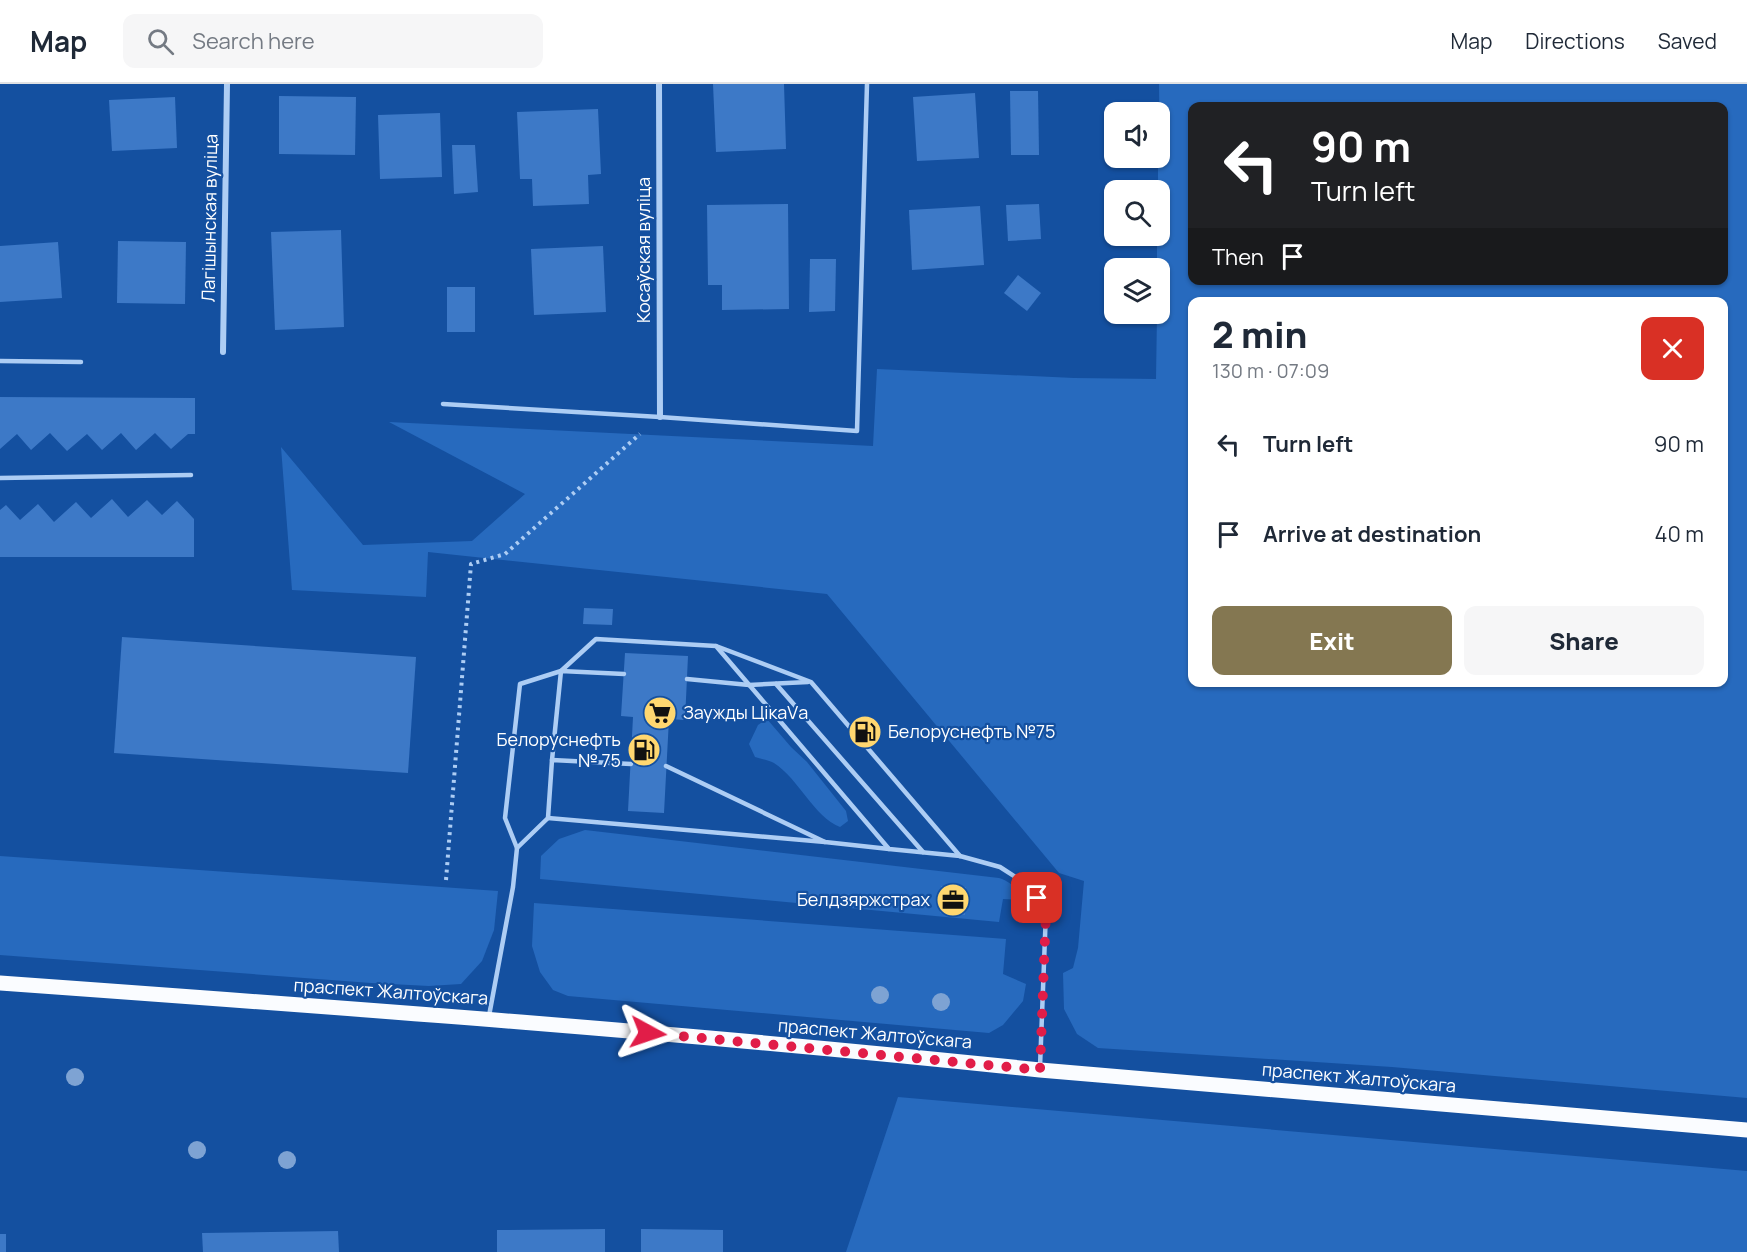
<!DOCTYPE html>
<meta charset="utf-8">
<style>
body{margin:0;font-family:Manrope,sans-serif;background:#f6f6f7;color:#1f2937;height:100vh;display:flex;flex-direction:column;font-size:22px;white-space:nowrap}
*{box-sizing:border-box;margin:0}
p{font-size:20px;color:#747a83}
.icon{flex:none;width:33px;height:33px;fill:none;stroke:currentColor;stroke-width:2;stroke-linecap:round;stroke-linejoin:round}
.map{position:relative;flex:1;overflow:hidden}
.sheet{position:absolute;left:1188px;top:213px;width:540px;height:390px;display:flex;flex-direction:column;background:#fff;border-radius:12px;box-shadow:0 2px 4px #0004}
.sheet>*{flex:none}
.guide{position:absolute;left:1188px;top:18px;width:540px;height:183px;border-radius:12px;box-shadow:0 2px 4px #0004;background:#202124;color:#fff;overflow:hidden}
.buttons{position:absolute;left:1104px;top:18px;display:grid;gap:12px}
.buttons a{display:grid;place-items:center;width:66px;height:66px;border-radius:12px;background:#fff;box-shadow:0 2px 4px #0004;font-size:30px}
.pin{position:absolute;display:grid;place-items:center;width:51px;height:51px;color:#fff;margin:-26px;border-radius:12px;box-shadow:0 3px 9px #0006}
.me{position:absolute;width:66px;margin:-33px;rotate:95deg;stroke-linejoin:round;filter:drop-shadow(0 0 4px #0008)}
.turn{display:flex;align-items:center;gap:21px;height:126px;padding:0 24px;font-size:27px}
.turn .icon{width:78px;height:78px;stroke-width:2.5}
.turn b{display:block;font-size:42px;line-height:51px}
.then{display:flex;align-items:center;height:57px;padding:0 24px;background:#0003;gap:12px;font-size:22px}
.round{display:grid;place-items:center;flex:none;width:63px;height:63px;border-radius:12px;background:#f6f6f7}
.headline{display:flex;align-items:center;justify-content:space-between;height:102px;padding:0 24px}
h1{font-size:36px;font-weight:800;line-height:45px}
.button{display:flex;gap:12px;margin-top:auto;padding:12px 24px}
.button a{flex:1;height:69px;border-radius:12px;background:#847751;color:#fff;font-size:24px;font-weight:800;line-height:69px;text-align:center}
.button a+a{background:#f6f6f7;color:#1f2937}
ul{padding:0;list-style:none}
li{display:flex;align-items:center;gap:18px;height:90px;padding:0 24px}
li div{flex:1}
li b{display:block;font-size:22px}
li em{font-style:normal}
header{display:flex;align-items:center;gap:36px;box-sizing:border-box;height:84px;padding:0 30px;background:#fff;border-bottom:2px solid #e0e1e3}
header strong{font-size:28px}
nav{display:flex;gap:33px;margin-inline-start:auto;font-size:21px}
.search{width:420px;height:54px;background:#f6f6f7;display:flex;align-items:center;gap:15px;box-sizing:border-box;padding:0 21px;border-radius:12px;color:#747a83;font-size:22px}
.map>svg:first-child{display:block}
</style>
<header>
<strong>Map</strong>
<div class="search"><svg class="icon" aria-label="search" viewBox="0 0 24 24"><circle cx="10" cy="10" r="6"/><path d="M15 15l6 6"/></svg>Search here</div>
<nav><a>Map</a><a>Directions</a><a>Saved</a></nav>
</header>
<div class="map">
<svg width="1747" height="1168" viewBox="0 0 1747 1168">
<rect width="100%" height="100%" fill="#1450a0"/>
<!-- green -->
<g fill="#276abe" fill-rule="evenodd">
<path d="M1159 0H1747V1014L1392 983 1098 964 1077 950 1064 925 1063 889 1073 884 1078 864 1084 797 1059 789 827 510 428 468 426 513 292 506 281 363 363 461 472 457 525 410 389 338 873 362 877 285 1074 294 1156 295 1157 230H1160V184H1157V152H1160V106H1158V74H1160ZM1724 22V196H1192V22ZM1192 218H1724V598H1192Z"/>
<path d="M767 635 791 663 807 678 846 727 848 737 840 743C814 733 799 695 774 679 769 676 761 675 755 673L749 660 758 641Z"/>
<path d="M585 746 999 794C1011 798 1018 805 1024 816L1003 815 999 838 540 795 541 772 559 755Z"/>
<path d="M0 772 498 807 494 846 482 877 461 900 429 902 371 899 0 871Z"/>
<path d="M534 819 1006 855 1003 890 1026 900 1023 917 1003 941 989 949 568 912 553 906 540 888 532 862Z"/>
<path d="M898 1013 1747 1087V1168H846Z"/>
</g>
<!-- building -->
<g fill="#3d79c7">
<path d="M713 0H784L786 65 716 68Z"/>
<path d="M1010 7H1038L1039 71H1011Z"/>
<path d="M975 9 979 74 917 77 913 13Z"/>
<path d="M279 12 356 13 355 71 279 70Z"/>
<path d="M175 13 177 64 112 67 109 16Z"/>
<path d="M598 25 601 90 588 91 589 120 533 122 532 95H520L517 28Z"/>
<path d="M440 29 442 93 380 95 378 31Z"/>
<path d="M452 61H475L478 108 454 110Z"/>
<path d="M788 120 789 225 722 226V201H708L707 121Z"/>
<path d="M1039 120 1041 155 1008 157 1006 121Z"/>
<path d="M980 122 984 181 912 186 909 126Z"/>
<path d="M341 146 344 243 275 246 271 148Z"/>
<path d="M118 157 186 158 185 220 117 219Z"/>
<path d="M58 158 62 214 0 218V162Z"/>
<path d="M603 162 606 228 534 231 531 165Z"/>
<path d="M810 175H836L835 227 809 228Z"/>
<path d="M1018 191 1041 209 1027 227 1004 209Z"/>
<rect x="447" y="203" width="28" height="45"/>
<path d="M0 313 195 314V350H188L171 365 155 349 136 366 121 349 102 366 87 350 67 367 50 349 31 366 17 350 0 365Z"/>
<path d="M112 415 128 433 147 416 162 431 177 417 194 435V473H0V426L6 421 20 436 38 420 54 438 76 418 91 434Z"/>
<path d="M584 524 613 525 612 541 583 540Z"/>
<path d="M122 553 416 573 408 689 114 669Z"/>
<path d="M625 569 688 572 685 636 669 635 664 729 628 727 633 633 621 632Z"/>
<path d="M941 802 966 803 965 831 940 829Z"/>
<path d="M605 1145V1168H497V1146Z"/>
<path d="M641 1145 723 1146V1168H641Z"/>
<path d="M338 1147 339 1168H203L202 1149Z"/>
<rect x="0" y="1150" width="6" height="18"/>
</g>
<g fill="none" stroke-linecap="round" stroke-linejoin="round">
<!-- path -->
<path stroke="#adcdf4" stroke-width="4" stroke-dasharray="3 4.5" stroke-linecap="butt" d="M446 796 471 480 505 470 640 350"/>
<!-- service -->
<g stroke="#adcdf4" stroke-width="4.5">
<path d="M0 277 81 278"/>
<path d="M443 320 660 333 857 347 867 0"/>
<path d="M0 394 191 391"/>
<path d="M716 562 811 598 960 772"/>
<path d="M687 595 749 601 808 598"/>
<path d="M776 600 923 768"/>
<path d="M552 676 561 587 596 555 716 562 889 765 960 772 1000 783 1028 801 1046 827 1040 983"/>
<path d="M666 682 825 758 889 765"/>
<path d="M548 734 825 758"/>
<path d="M517 764 505 734 520 600 561 587 624 590"/>
<path d="M489 932 513 803 517 764 548 734 552 676 631 680"/>
</g>
<!-- minor -->
<g stroke="#adcdf4" stroke-width="6">
<path d="M659 0 660 333"/>
<path d="M223 268 227 0"/>
</g>
<!-- primary -->
<path stroke="#fafcff" stroke-width="15" d="M0 899C347 924 694 949 1040 986L1747 1046"/>
</g>
<!-- trees -->
<g fill="#7ea3d3">
<circle cx="880" cy="911" r="9"/>
<circle cx="941" cy="918" r="9"/>
<circle cx="75" cy="993" r="9"/>
<circle cx="197" cy="1066" r="9"/>
<circle cx="287" cy="1076" r="9"/>
</g>
<g fill="none" stroke-linecap="round" stroke-linejoin="round">
<!-- route -->
<path stroke="#e11d48" stroke-width="10" stroke-dasharray="0 18" d="M648 949 1040 986 1046 827 1037 814"/>
</g>
<!-- icons -->
<defs>
<g id="supermarket-disc" transform="scale(1.725)"><circle r="9.5" fill="#ffd770" stroke="#1450a0"/><path d="M-6-5.5h2.5l.6 2H6L4.5 2H-2.5L-4.4-4H-6ZM-1.5 3.2a1.3 1.3 0 1 0 .1 0ZM3 3.2a1.3 1.3 0 1 0 .1 0Z" fill="#111"/></g>
<g id="fuel-disc" transform="scale(1.725)"><circle r="9.5" fill="#ffd770" stroke="#1450a0"/><path d="M-5.5-6h7V0h2V4h1.3V-2.5L3-4.5l.8-.8L6-3V5H2.5V1h-1V6h-7ZM-4.2-4.7v3.2H.2V-4.7Z" fill="#111"/></g>
<g id="office-disc" transform="scale(1.725)"><circle r="9.5" fill="#ffd770" stroke="#1450a0"/><path d="M-6-3h4V-5.5h4V-3h4V5H-6ZM-1-4.5V-3h2v-1.5ZM-6 0V1H6V0Z" fill="#111"/></g>
</defs>
<g fill-rule="evenodd">
<use href="#supermarket-disc" x="660" y="629"/>
<use href="#fuel-disc" x="865" y="648"/>
<use href="#fuel-disc" x="644" y="666"/>
<use href="#office-disc" x="953" y="816"/>
</g>
<g text-anchor="middle" stroke-width="4.5" stroke-linejoin="round" paint-order="stroke">
<!-- street labels -->
<g font-size="18" fill="#fff" stroke="#1450a0">
<text transform="translate(210 134) rotate(-89)" y="6">Лагішынская вуліца</text>
<text transform="translate(644 166) rotate(-90)" y="6">Косаўская вуліца</text>
<text transform="translate(391 908) rotate(4)" y="6">праспект Жалтоўскага</text>
<text transform="translate(875 950) rotate(5)" y="6">праспект Жалтоўскага</text>
<text transform="translate(1359 994) rotate(5)" y="6">праспект Жалтоўскага</text>
</g>
<!-- poi labels -->
<g font-size="18" fill="#fff" stroke="#1450a0" text-anchor="start">
<text x="683" y="635">Заужды ЦікаVа</text>
<text x="888" y="654">Белоруснефть №75</text>
<text x="621" y="662" text-anchor="end">Белоруснефть<tspan x="621" dy="21">№ 75</tspan></text>
<text x="930" y="822" text-anchor="end">Белдзяржстрах</text>
</g>
</g>
</svg>
<div class="buttons">
<a><svg class="icon" aria-label="sound" viewBox="0 0 24 24"><path d="M4 9h4l5-4v14l-5-4H4zM17 9q2 3 0 6"/></svg></a>
<a><svg class="icon" aria-label="search" viewBox="0 0 24 24"><circle cx="10" cy="10" r="6"/><path d="M15 15l6 6"/></svg></a>
<a><svg class="icon" aria-label="layers" viewBox="0 0 24 24"><path d="M12 4l9 5-9 5-9-5zM3 14l9 5 9-5"/></svg></a>
</div>
<div class="pin" style="left:1037px;top:814px;background:#d93025"><svg class="icon" aria-label="arrive" viewBox="0 0 24 24"><path d="M6 21V4h12l-3 4 3 4H6"/></svg></div>
<svg class="me" style="left:648px;top:949px" viewBox="-20 -20 40 40"><path d="M0-17L14 15 0 8-14 15z" fill="#e11d48" stroke="#fff" stroke-width="4"/></svg>
<div class="guide">
<div class="turn"><svg class="icon" aria-label="left" viewBox="0 0 24 24"><path d="M17 20v-9H6M10 6l-5 5 5 5"/></svg><div><b>90 m</b>Turn left</div></div>
<div class="then">Then<svg class="icon" aria-label="arrive" viewBox="0 0 24 24"><path d="M6 21V4h12l-3 4 3 4H6"/></svg></div>
</div>
<section class="sheet">
<div class="headline"><div><h1>2 min</h1><p>130 m · 07:09</p></div><a class="round" style="background:#d93025;color:#fff"><svg class="icon" aria-label="close" viewBox="0 0 24 24"><path d="M6 6l12 12M18 6L6 18"/></svg></a></div>
<ul>
<li><svg class="icon" aria-label="left" viewBox="0 0 24 24"><path d="M17 20v-9H6M10 6l-5 5 5 5"/></svg><div><b>Turn left</b></div><em>90 m</em></li>
<li><svg class="icon" aria-label="arrive" viewBox="0 0 24 24"><path d="M6 21V4h12l-3 4 3 4H6"/></svg><div><b>Arrive at destination</b></div><em>40 m</em></li>
</ul>
<div class="button"><a>Exit</a><a>Share</a></div>
</section>
</div>
